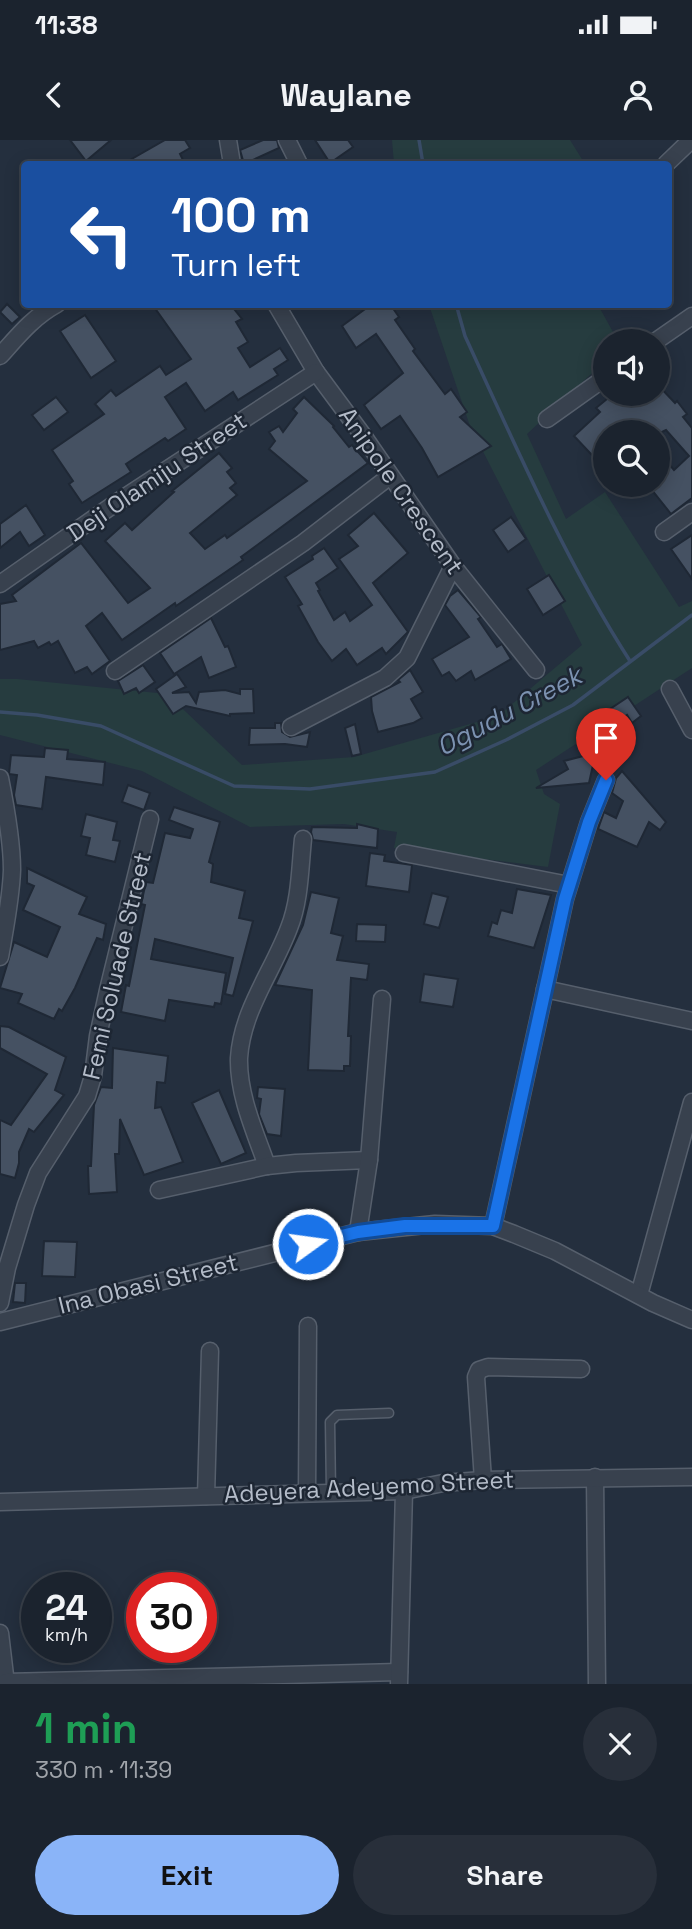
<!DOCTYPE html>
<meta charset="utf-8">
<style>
body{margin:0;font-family:"Space Grotesk",sans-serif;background:#282f3a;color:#f1f3f6;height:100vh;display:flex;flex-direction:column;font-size:26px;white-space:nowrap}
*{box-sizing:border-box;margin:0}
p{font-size:23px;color:#a0a4aa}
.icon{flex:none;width:38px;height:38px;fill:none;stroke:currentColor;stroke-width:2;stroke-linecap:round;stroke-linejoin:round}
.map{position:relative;height:1544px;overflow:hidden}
.details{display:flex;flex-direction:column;background:#1b232e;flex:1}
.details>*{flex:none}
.banner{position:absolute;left:21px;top:21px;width:651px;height:147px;border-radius:7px;box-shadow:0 4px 18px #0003,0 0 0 2px #39404a;background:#1a4fa0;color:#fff;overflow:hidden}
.tools{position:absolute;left:593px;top:189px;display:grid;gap:14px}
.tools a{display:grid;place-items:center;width:77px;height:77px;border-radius:50%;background:#1b232e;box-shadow:0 4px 18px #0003,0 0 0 2px #39404a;font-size:35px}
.speed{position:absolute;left:21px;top:1432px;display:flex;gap:14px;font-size:35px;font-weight:700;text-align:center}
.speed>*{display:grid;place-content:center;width:91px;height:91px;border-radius:50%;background:#1b232e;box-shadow:0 4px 18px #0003,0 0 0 2px #39404a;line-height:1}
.speed small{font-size:18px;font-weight:400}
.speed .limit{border:10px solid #d22;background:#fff;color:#111}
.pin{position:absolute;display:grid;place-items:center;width:60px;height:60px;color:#fff;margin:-72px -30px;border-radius:50% 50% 50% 0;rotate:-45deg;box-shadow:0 0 7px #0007}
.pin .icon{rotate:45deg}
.me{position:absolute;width:77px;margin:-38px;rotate:76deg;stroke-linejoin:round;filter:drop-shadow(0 0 5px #0008)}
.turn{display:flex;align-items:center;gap:24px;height:147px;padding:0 35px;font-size:32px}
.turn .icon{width:91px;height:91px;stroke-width:2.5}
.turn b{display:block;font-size:49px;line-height:60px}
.round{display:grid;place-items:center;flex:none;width:74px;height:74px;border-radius:37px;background:#282f3a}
.summary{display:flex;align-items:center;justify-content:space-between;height:119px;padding:0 35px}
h1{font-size:42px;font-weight:800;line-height:52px;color:#1e9e55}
.button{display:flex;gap:14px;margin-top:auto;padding:14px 35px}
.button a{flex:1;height:80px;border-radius:42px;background:#8ab4f8;color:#111;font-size:28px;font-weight:800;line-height:80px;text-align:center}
.button a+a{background:#282f3a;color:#f1f3f6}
.status{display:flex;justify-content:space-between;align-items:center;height:49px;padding:0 35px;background:#1b232e;direction:ltr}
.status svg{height:19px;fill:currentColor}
header{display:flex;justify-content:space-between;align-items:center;height:91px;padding:0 35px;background:#1b232e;font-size:32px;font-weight:800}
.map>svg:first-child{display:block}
</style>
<div class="status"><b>11:38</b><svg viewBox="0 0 49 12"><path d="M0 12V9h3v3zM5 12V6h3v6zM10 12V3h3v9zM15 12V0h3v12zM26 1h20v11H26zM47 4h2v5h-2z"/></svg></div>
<header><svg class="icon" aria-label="back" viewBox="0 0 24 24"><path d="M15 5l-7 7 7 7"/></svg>Waylane<svg class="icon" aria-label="person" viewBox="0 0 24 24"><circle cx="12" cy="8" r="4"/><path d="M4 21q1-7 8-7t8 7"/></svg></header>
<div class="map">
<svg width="692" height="1544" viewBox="0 0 692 1544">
<rect width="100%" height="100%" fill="#242f3e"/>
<!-- green -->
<g fill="#263c3f">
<path d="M392 0H570L585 24H394Z"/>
<path d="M429 165H598L618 201H606L605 221 527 294 566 379 605 352 679 467 692 461V528L536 630 544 654 560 664 548 727 394 708 397 692 344 684 250 687 142 631 0 595V539H17L167 554 242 625 354 617 498 576 582 505 470 286Z"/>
</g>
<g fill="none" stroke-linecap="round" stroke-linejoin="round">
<!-- stream -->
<g stroke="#394c67" stroke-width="3.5">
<path d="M419 0 423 24"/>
<path d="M456 164 465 196C516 307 564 418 630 521"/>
<path d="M0 572 37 575 101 586 234 646 310 649 435 632 506 600 573 565 692 475"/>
</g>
</g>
<!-- building -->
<g fill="#455162" stroke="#1f2835" stroke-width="2">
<path d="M70 0H111L86 21Z"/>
<path d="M165 0H185L190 8 180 14 185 24H123Z"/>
<path d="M263 0H277L279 8 244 24 240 10Z"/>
<path d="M315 0H348L353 7 330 23Z"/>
<path d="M7 164 20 177 12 184 0 172Z"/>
<path d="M152 164H230L242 179 236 182 248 202 238 208 250 227 280 208 288 220 274 229 278 235 238 260 233 252 205 271 186 243 165 257 186 289 168 301 165 298 126 324 131 332 82 363 69 344 73 341 52 310 104 274 95 264 111 250 116 256 160 226 166 235 191 219Z"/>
<path d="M372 164H390L399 177 395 180 415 209 413 211 445 254 451 249 467 272 460 277 491 306 438 337 422 308 400 276 381 289 364 265 403 233 376 194 356 208 342 186Z"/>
<path d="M85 175 116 221 91 238 60 191Z"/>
<path d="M658 245 675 263 677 261 687 274 683 277 692 288V358L671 374 648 345H658V324L664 318 674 330 689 316 666 290 662 292H606V330L574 296 600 272 596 268 613 254H658Z"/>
<path d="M56 257 68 272 44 290 32 275Z"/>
<path d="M304 257 334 286 333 287 349 307 352 305 368 323 241 417 243 420 233 427 176 466 175 463 122 500 102 473 86 486 110 521 92 534 87 527 75 533 58 501 51 505 49 502 38 508 34 501 0 510V464L16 461 12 455 81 403 128 463 150 448 105 401 125 383 132 390 174 352 172 351 219 313 232 328 227 332 236 343 230 348 237 355 190 393 205 409 225 395 227 398 307 341 269 309 275 301 269 292 279 286 283 292 297 273 293 269Z"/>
<path d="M26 365 45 395 29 406 20 392 0 408V384Z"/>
<path d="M374 373 408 413 373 443 408 492 386 514 382 508 357 525 346 509 332 521 318 502 298 466 302 464 285 437 313 419 312 416 324 408 338 428 316 443 320 450 318 451 334 480 345 472 350 481 372 465 339 419 358 406 348 395Z"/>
<path d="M511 377 526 399 508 412 493 390Z"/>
<path d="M692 395V439L671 409Z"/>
<path d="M549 435 565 461 543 475 527 449Z"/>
<path d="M458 450 481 477 478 479 497 507 502 504 511 519 475 540 471 531 456 541 449 532 442 536 432 519 469 497 445 465 450 456Z"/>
<path d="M211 478 225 507 228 506 236 527 209 538 201 517 174 534 160 513Z"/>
<path d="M143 525 155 542 139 553 136 548 124 554 118 541Z"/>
<path d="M410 530 423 552 411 559 422 578 413 583 378 592 372 571 371 557 400 542 398 540Z"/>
<path d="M177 534 186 547 172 553 189 552 196 563 199 552 225 550 240 554V549H253L254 573 230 574V576L186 566 173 574 156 549Z"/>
<path d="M628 557 641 576 632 583 627 575 615 583 607 571Z"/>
<path d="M275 583H281L282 592 290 597 310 592 307 607 285 604 249 605 250 588H275Z"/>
<path d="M355 584 361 614 352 616 345 588Z"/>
<path d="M45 608 68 610 67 619 105 622 103 645 46 637 42 669 16 665 14 655 17 635 9 634 11 615 44 617Z"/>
<path d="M595 613 599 623 593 625 589 643 536 648 568 629 564 621Z"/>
<path d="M622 631 666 682 660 690 649 682 637 707 598 689 604 672 616 678 623 661 612 653 616 638Z"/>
<path d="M128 645 150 653 144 670 122 662Z"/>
<path d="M174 667 220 682 209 722 213 724 211 742 245 751 239 778 253 781 233 856 225 854 233 818 155 799 151 819 226 833 221 864 215 863 214 867 169 860 165 881 121 872 126 845 129 846 145 765 141 764 146 742 153 743 165 693 190 698 193 689 169 680Z"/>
<path d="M86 674 117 682 113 700 120 701 115 722 86 715 90 698 81 696Z"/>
<path d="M357 684 378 689 377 708 313 700 311 692 312 687 357 688Z"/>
<path d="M370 713 385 715 384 721 412 725 409 752 366 746Z"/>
<path d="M27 728 87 757 79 774 106 784 103 800 97 798 75 848 62 871 59 869 54 879 18 863 22 854 0 848 14 802 47 817 60 787 23 770 34 746 27 743Z"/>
<path d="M517 749 551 755 534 808 488 796 492 782 497 784 501 770 512 773Z"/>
<path d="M311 752 339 758 331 793 343 796 337 820 369 824 367 840 351 838 348 896H351L350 926H344V931L308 930 312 850 275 845 303 785Z"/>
<path d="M432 753 448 757 439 788 424 784Z"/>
<path d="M357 784 386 785 385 802 356 801Z"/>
<path d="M424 834 458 839 453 867 420 862Z"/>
<path d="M0 886 9 887 66 917 55 950 64 955 34 992 29 989 19 1012V1023L15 1038 0 1034V980L11 985 47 934 0 908Z"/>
<path d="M113 908 168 916 165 943 157 942 155 968 161 967 183 1022 144 1035 120 979 119 1014H115L117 1052 89 1054 88 1026H91L94 965 101 947 112 948Z"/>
<path d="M258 947 285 949 281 996 267 994 259 974 261 959 257 958Z"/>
<path d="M219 950 246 1013 221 1024 192 963Z"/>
<path d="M44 1101 77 1102 75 1137 42 1136Z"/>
<path d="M15 1143H26L25 1163 13 1162Z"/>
</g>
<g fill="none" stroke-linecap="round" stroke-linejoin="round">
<!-- service casing -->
<g stroke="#565f6c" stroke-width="11">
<path id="service" d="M331 1352 330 1282 337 1275 389 1273"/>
</g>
<!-- minor casing -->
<g stroke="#565f6c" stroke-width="19">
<g id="minor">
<path d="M228 0 232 24"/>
<path d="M287 0 299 24"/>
<path d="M666 24 691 0"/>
<path d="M276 164 316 232 362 294 453 426 536 530"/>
<path d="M656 201 692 176"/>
<path d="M0 216C18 196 33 177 57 164"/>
<path d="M547 279 606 237"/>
<path d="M664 392 692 372"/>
<path d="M0 444 113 365 316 232"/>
<path d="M115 531 303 403 390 336"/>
<path d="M670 549 692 590"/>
<path d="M291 587 385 538 407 518 453 426"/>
<path d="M0 638C6 668 12 700 12 730 11 759 5 788 0 817"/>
<path d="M404 713 569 745"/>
<path d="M545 849 692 881"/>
<path d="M267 1026C255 992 238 955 239 918 242 870 273 831 289 788 300 761 300 728 303 699"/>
<path d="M159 1050 267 1026 296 1023 369 1020"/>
<path d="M493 1086 565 759 589 682 606 640"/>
<path d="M358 1092 369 1020 382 859"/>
<path d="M639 1155 692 962"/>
<path d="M0 1163 7 1128 26 1065 38 1033 87 956 93 936 98 896 108 850 150 679"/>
<path d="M0 1182 358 1092 435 1084 493 1086 514 1094 555 1111 653 1163 692 1180"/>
<path d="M595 1337 597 1544"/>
<path d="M483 1340 476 1237 479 1230 488 1227 581 1229"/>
<path d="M307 1353 308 1186"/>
<path d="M206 1356 210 1211"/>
<path d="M0 1362 404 1351 443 1343 483 1340 692 1337"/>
<path d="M0 1493 6 1544"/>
<path d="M6 1542 399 1532"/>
<path d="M399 1544 404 1351"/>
</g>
</g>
<!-- service -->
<use href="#service" stroke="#38414e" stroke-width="8"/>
<!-- minor -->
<use href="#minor" stroke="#38414e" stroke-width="16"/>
</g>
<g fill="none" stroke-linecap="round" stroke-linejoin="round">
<!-- route casing -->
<g stroke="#114b97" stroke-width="18">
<path id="route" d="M308 1104 358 1092 405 1086H493L565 759 589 682 606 640"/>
</g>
<!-- route -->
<use href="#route" stroke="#1a73e8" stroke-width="12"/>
</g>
<g text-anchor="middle" stroke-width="5" stroke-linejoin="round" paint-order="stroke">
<!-- street labels -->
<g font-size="24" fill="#b4bcc9" stroke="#1d2633">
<text transform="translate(157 337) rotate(-34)" y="8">Deji Olamiju Street</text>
<text transform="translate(401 351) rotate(55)" y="8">Anipole Crescent</text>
<text transform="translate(117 826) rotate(-77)" y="8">Femi Soluade Street</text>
<text transform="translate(148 1144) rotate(-14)" y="8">Ina Obasi Street</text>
<text transform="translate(369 1347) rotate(-3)" y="8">Adeyera Adeyemo Street</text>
</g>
<!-- water labels -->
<g font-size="26" font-style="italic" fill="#7c92b1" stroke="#1d2633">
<text transform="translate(509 571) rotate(-28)" y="9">Ogudu Creek</text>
</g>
</g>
</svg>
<div class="tools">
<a><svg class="icon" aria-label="sound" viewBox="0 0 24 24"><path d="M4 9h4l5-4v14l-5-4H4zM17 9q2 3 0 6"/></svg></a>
<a><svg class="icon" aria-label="search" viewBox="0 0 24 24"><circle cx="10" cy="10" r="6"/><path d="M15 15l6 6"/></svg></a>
</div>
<div class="speed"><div>24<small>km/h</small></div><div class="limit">30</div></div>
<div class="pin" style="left:606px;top:640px;background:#d93025"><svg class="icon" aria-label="arrive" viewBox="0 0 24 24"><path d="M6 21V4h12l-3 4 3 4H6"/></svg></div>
<svg class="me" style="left:308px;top:1104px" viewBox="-20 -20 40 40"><circle r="17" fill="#1a73e8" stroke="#fff" stroke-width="3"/><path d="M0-11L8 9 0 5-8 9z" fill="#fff"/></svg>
<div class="banner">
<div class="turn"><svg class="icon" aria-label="left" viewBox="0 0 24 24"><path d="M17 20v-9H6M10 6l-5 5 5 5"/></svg><div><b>100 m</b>Turn left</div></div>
</div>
</div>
<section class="details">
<div class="summary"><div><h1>1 min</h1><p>330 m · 11:39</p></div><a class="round"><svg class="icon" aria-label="close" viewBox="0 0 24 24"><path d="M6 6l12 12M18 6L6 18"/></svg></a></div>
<div class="button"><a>Exit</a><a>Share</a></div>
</section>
